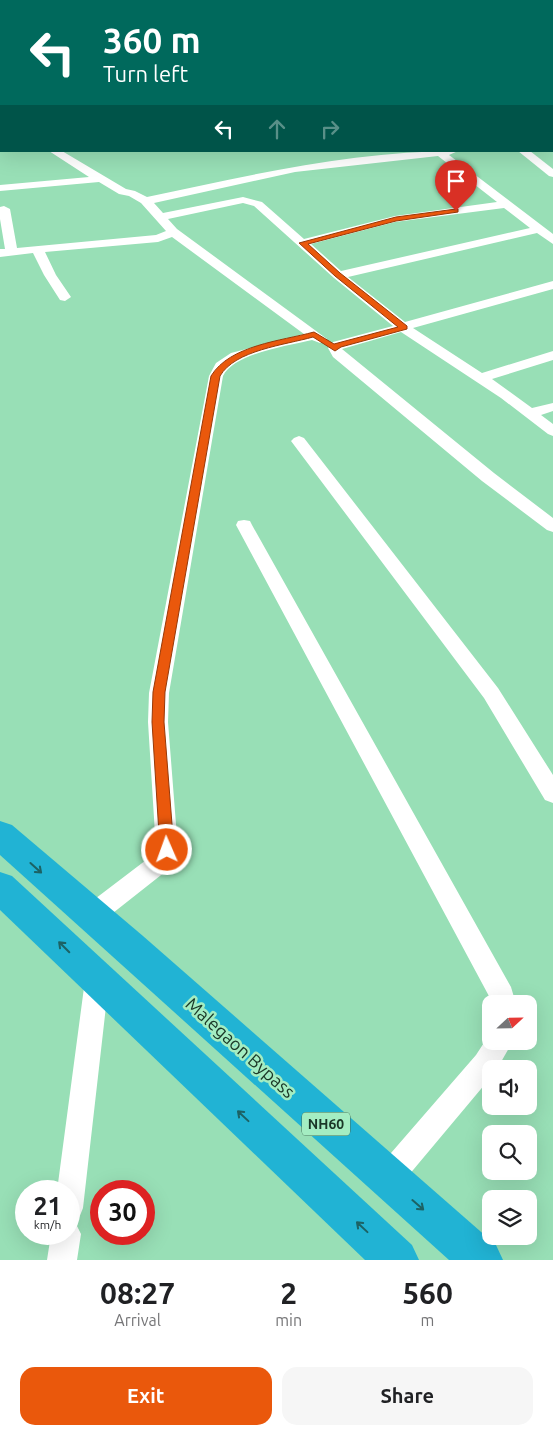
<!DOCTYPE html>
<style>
body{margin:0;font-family:Ubuntu,sans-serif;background:#f6f6f6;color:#202124;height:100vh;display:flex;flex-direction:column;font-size:19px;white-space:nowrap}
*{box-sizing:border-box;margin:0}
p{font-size:16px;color:#757577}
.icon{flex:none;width:28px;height:28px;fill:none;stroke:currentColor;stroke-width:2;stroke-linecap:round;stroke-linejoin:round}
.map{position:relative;height:1260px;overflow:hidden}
.details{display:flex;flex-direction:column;background:#fff;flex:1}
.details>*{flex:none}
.guide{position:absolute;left:0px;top:0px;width:554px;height:152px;box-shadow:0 5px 20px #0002;background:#00695c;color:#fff;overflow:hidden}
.needle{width:32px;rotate:68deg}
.controls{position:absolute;left:482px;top:995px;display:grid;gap:10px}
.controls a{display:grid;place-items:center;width:55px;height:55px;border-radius:10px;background:#fff;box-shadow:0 5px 20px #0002;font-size:25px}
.speed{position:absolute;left:15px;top:1180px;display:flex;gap:10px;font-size:25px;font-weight:700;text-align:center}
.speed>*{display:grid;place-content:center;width:65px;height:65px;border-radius:50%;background:#fff;box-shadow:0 5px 20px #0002;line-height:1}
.speed small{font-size:12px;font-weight:400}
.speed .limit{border:8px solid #d22;background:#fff;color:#111}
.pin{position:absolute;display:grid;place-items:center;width:42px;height:42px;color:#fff;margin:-51px -21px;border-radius:50% 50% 50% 0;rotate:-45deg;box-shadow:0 0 5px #0007}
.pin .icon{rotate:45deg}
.me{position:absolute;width:55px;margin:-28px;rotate:358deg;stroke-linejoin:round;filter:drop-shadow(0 0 4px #0008)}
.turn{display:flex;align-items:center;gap:18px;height:105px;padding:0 20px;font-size:22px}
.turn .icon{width:65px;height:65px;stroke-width:2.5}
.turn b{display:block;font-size:35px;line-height:42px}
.lanes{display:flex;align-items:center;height:48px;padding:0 20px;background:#0003;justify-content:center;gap:25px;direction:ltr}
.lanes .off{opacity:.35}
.eta{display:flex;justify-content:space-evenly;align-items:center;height:85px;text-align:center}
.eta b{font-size:30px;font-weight:600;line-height:35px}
.button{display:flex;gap:10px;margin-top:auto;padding:10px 20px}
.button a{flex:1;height:58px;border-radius:15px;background:#ea580c;color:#fff;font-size:20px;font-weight:600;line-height:58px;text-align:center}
.button a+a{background:#f6f6f6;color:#202124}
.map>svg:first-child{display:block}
</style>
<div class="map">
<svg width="553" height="1260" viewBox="0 0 553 1260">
<rect width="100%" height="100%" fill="#98dfb6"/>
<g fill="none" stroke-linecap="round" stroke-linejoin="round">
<!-- minor -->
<g fill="#fff" fill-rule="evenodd">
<rect x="68" y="0" width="8" height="1"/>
<path d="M186 0H195L196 1H187Z"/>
<path d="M233 0H242L243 1H234Z"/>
<path d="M261 0H269L270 1H262Z"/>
<path d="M288 0H296L297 1H289Z"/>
<path d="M322 0H330L331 1H323Z"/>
<path d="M437 0H446L447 1H438Z"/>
<path d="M487 0H496L497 1H488Z"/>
<rect x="552" y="14" width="1" height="4"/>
<path d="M552 35H553V41L552 40Z"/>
<rect x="552" y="85" width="1" height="6"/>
<rect x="0" y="94" width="1" height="6"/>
<rect x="552" y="113" width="1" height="7"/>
<rect x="0" y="115" width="1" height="7"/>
<path d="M49 151H62L126 189 135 191 147 197C250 175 353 151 458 151L449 155 553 234V244L537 233 348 277 405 322 553 281V289L413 328 482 373 553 351V360L492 379 532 408 553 403V411L541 415 553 424V436L548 434 501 398 401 332 342 349 494 473 553 518V532L547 530 482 481 333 357 328 348 333 342 393 326 334 278 254 206 243 203 168 219 177 229 327 339 320 343 312 340C288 346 234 353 223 376L169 693 168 722 178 850 170 868 99 924 91 927 83 924 79 916 83 908 154 854 156 850 148 722 149 693 209 376 216 363 231 353 304 334 172 237 158 242 45 252 56 275 71 297 65 301 60 300 44 275 33 253 0 257V249H5L0 219V207L4 206 10 209 17 248 156 235 166 231 141 203 129 196 119 194 99 182 0 191V185L89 177ZM438 156 497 202 395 216 304 239 262 202 243 197 163 213 154 203 295 172ZM504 208 530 228 341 271 311 244 395 222Z"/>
<path d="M518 151H530L553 169V177L549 176Z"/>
<path d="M299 436 304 438 498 688 553 775V803L545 800 484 698 291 441 294 438Z"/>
<path d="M244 520 250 521 252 525 511 987 516 1004H491V1006L490 998 236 525 238 521Z"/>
<path d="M97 968 106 972 109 980 83 1208 79 1218 71 1222 76 1224 81 1234 77 1260H47L51 1234H69V1191H57L85 980 88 972Z"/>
<path d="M491 1032V1041H513L497 1069H491V1077L398 1188 388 1192 378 1188 374 1178 378 1168 476 1055Z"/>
</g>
<!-- highway -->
<g fill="#21b3d4" fill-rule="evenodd">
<path d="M0 821 12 825 143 936 496 1245 503 1260H449L0 855Z"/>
<path d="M0 872 12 876 412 1245 419 1260H365L0 910Z"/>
</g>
</g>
<!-- one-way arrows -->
<defs><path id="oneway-shaft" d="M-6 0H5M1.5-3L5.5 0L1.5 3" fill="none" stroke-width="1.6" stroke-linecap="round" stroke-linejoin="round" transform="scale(1.25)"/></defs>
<g stroke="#1c6264">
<use href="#oneway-shaft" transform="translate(36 868) rotate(42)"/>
<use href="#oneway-shaft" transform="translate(64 947) rotate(-135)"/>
<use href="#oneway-shaft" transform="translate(243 1116) rotate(-137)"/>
<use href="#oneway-shaft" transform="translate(418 1205) rotate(41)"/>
<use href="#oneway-shaft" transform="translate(362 1227) rotate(-137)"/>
</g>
<!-- route -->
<path fill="#ea580c" stroke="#983908" d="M456 209H458V212L396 221 308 244 340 273 407 326V329L341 347 335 351 313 337C285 345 235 350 220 376L165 692 164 722 174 850 172 854 167 856 162 854 160 850 152 722 153 692 211 376C230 345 281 341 314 332L334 344 398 327 335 276 299 243 396 217Z"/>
<g text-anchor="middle" stroke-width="5" stroke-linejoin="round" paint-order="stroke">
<!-- shield labels -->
<rect fill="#a4edc2" stroke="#436e56" stroke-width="1" x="302" y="1112.5" width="48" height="23" rx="4"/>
<g font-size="14" font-weight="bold" fill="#1a3727">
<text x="326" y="1129">NH60</text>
</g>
<!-- near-street labels -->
<g font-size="18" fill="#1a3727" stroke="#a4edc2">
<text transform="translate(240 1048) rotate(42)" y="6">Malegaon Bypass</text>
</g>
</g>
</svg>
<div class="controls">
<a><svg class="needle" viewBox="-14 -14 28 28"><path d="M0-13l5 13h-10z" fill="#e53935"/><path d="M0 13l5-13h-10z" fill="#757577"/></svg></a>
<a><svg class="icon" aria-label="sound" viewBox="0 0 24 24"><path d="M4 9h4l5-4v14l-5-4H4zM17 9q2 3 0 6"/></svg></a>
<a><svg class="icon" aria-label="search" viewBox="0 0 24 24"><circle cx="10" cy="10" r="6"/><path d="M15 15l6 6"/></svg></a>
<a><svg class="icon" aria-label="layers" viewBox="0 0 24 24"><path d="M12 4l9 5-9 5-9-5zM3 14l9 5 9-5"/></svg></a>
</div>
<div class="speed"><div>21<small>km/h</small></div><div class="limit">30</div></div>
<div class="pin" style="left:456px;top:211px;background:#d93025"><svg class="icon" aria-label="arrive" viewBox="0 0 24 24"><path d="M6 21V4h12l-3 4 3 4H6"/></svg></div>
<svg class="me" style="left:167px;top:850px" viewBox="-20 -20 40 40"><circle r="17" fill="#ea580c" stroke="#fff" stroke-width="3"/><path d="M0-11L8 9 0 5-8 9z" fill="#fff"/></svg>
<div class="guide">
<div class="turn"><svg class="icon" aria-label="left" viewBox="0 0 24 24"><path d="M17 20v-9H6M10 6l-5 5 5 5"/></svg><div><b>360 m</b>Turn left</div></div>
<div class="lanes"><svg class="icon" aria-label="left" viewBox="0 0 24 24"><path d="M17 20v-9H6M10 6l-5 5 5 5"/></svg><svg class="icon off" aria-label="ahead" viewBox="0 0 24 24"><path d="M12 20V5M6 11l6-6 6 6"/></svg><svg class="icon off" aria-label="right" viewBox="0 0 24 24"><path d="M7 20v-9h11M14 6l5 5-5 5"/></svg></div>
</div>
</div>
<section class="details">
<div class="eta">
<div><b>08:27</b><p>Arrival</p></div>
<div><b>2</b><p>min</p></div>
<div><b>560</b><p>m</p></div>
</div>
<div class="button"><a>Exit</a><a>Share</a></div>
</section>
